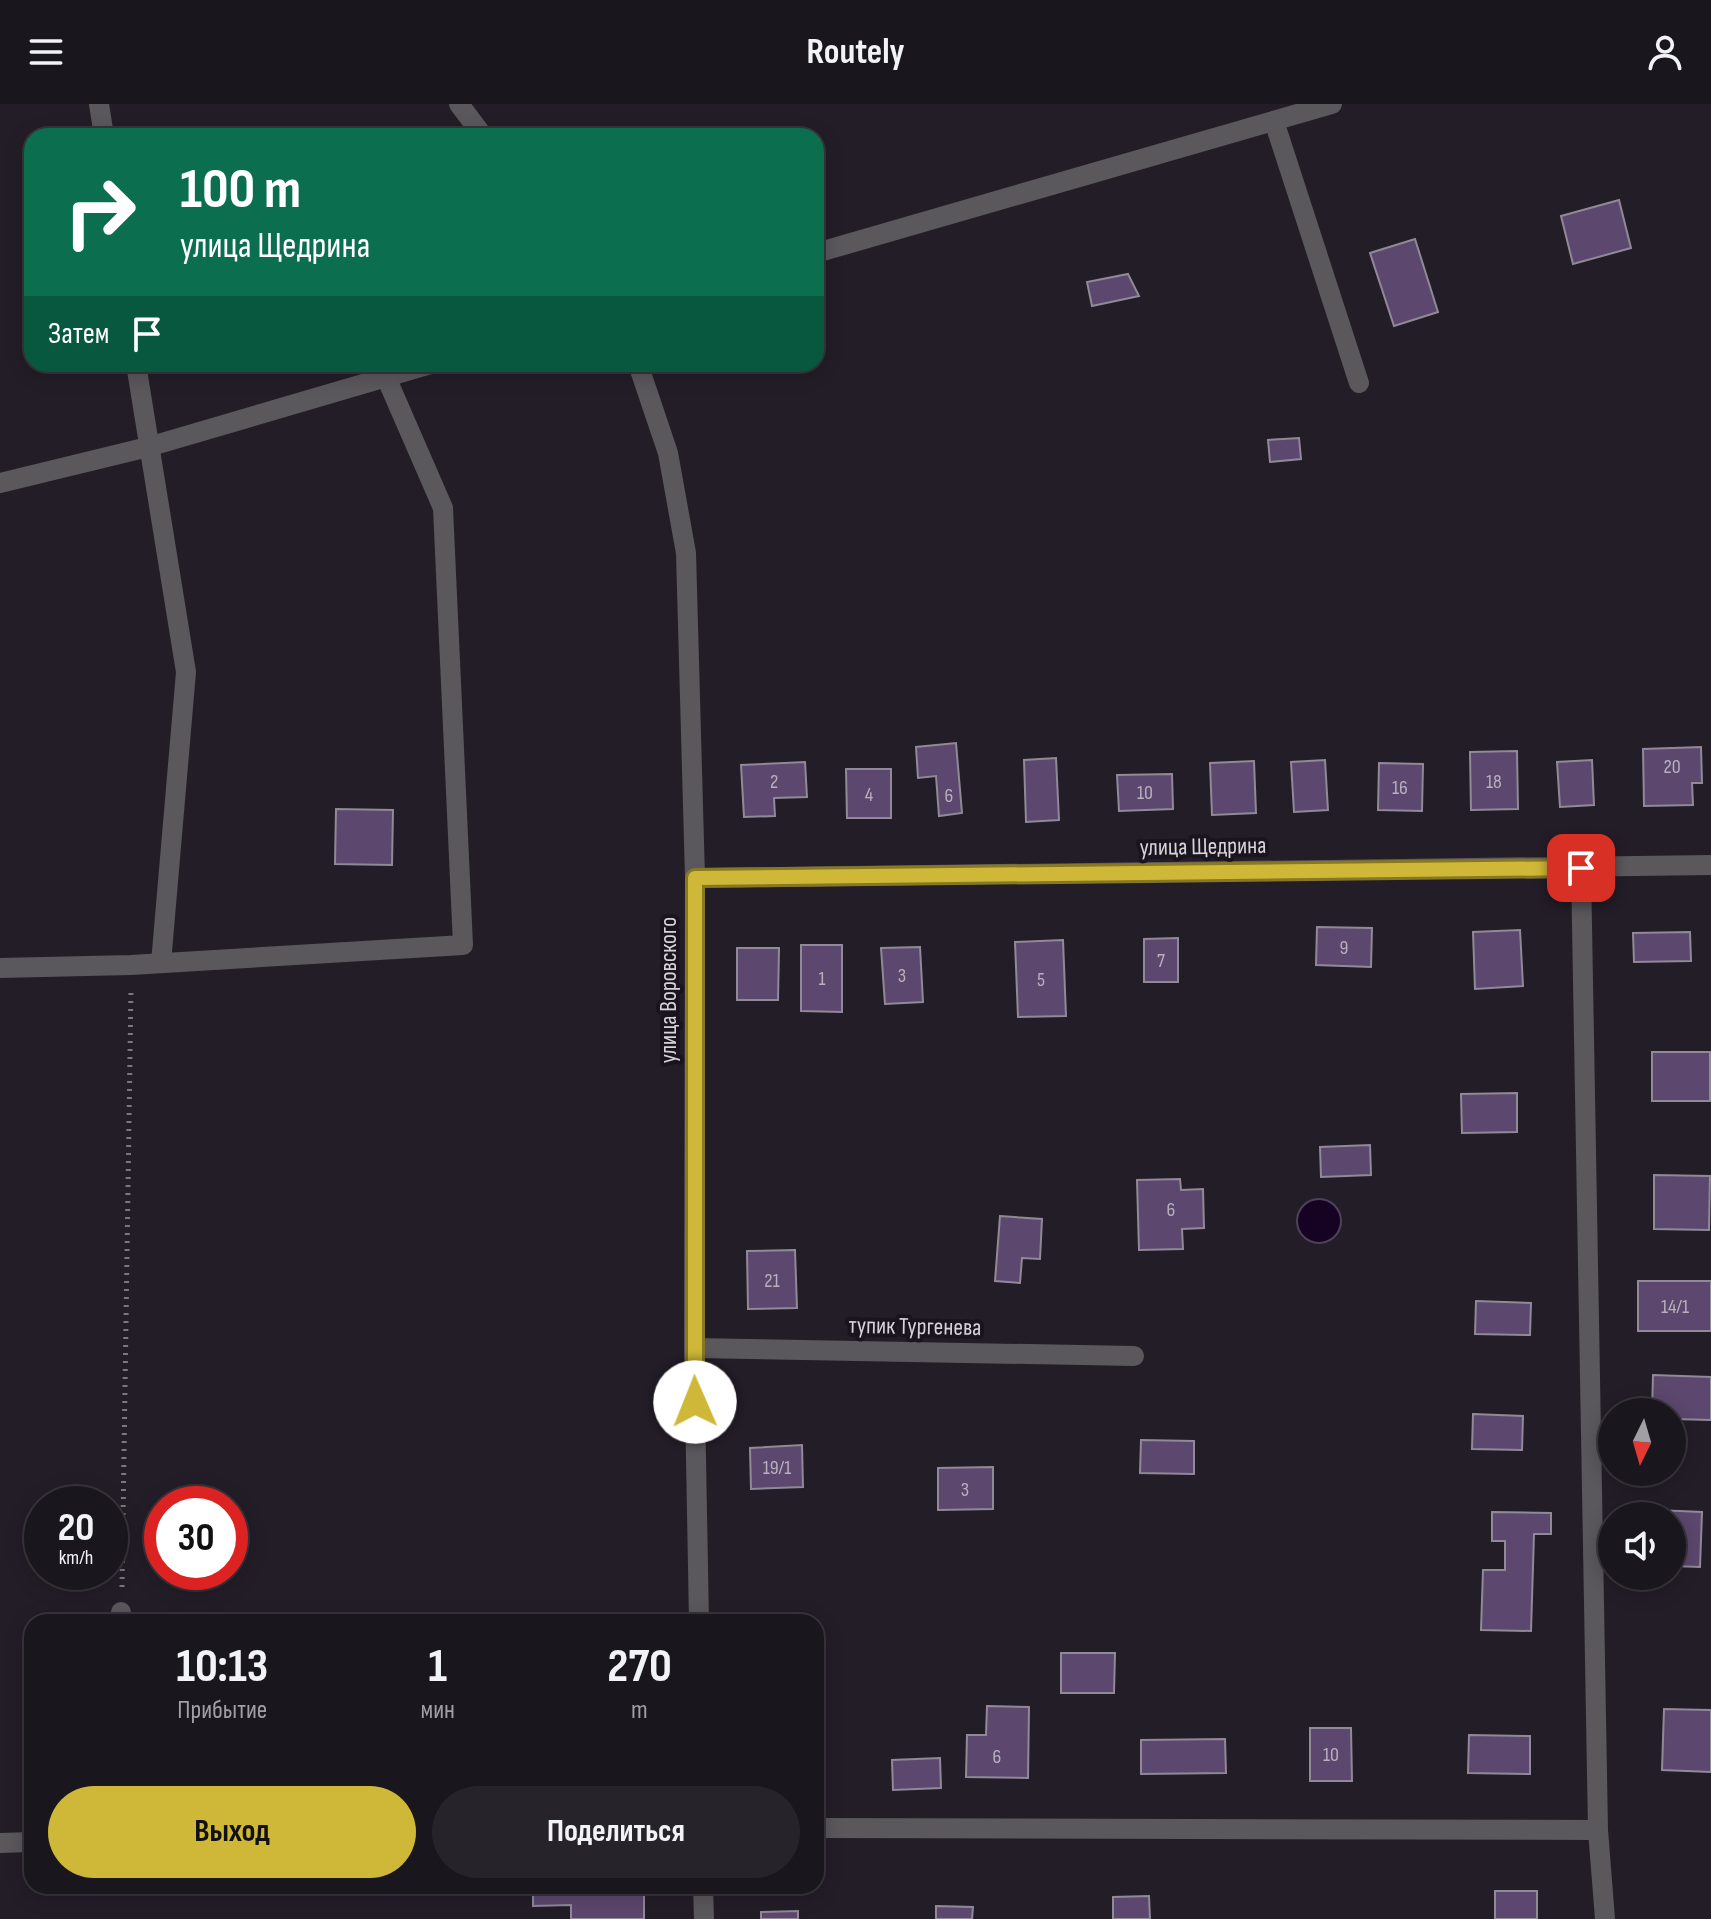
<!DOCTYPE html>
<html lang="ru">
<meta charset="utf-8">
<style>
body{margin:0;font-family:"Sofia Sans Condensed",sans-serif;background:#27232b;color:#f1f3f6;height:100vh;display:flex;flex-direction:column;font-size:30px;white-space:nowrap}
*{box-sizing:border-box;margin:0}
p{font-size:26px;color:#9f9fa4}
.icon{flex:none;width:44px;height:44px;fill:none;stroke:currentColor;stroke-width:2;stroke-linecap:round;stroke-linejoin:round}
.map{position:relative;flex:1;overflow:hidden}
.sheet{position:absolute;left:24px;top:1510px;width:800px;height:280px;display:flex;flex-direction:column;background:#1a161e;border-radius:24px;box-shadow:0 4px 20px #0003,0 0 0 2px #38353c}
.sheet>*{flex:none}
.guide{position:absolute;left:24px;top:24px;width:800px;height:244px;border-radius:24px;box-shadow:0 4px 20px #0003,0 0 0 2px #38353c;background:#0b6e4f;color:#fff;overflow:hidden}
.needle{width:52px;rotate:185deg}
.fabs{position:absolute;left:1598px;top:1294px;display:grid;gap:16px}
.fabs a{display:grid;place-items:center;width:88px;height:88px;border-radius:50%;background:#1a161e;box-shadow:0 4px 20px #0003,0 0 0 2px #38353c;font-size:40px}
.speed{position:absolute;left:24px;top:1382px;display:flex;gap:16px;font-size:40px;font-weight:700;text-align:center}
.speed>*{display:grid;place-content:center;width:104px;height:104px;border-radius:50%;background:#1a161e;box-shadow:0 4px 20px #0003,0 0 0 2px #38353c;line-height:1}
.speed small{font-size:20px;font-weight:400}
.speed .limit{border:12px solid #d22;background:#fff;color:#111}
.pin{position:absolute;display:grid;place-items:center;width:68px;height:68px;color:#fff;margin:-34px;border-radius:16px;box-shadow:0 4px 12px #0006}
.me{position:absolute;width:88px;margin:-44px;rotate:359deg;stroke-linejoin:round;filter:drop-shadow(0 0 6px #0008)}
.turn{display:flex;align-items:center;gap:28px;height:168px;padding:0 24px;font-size:36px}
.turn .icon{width:104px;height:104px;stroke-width:2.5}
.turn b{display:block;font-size:56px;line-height:68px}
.then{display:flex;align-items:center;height:76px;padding:0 24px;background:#0003;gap:16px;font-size:30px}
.eta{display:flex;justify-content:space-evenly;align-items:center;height:136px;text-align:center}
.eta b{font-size:48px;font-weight:700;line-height:56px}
.cta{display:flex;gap:16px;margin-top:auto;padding:16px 24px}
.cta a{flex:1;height:92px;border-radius:48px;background:#cfb837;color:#111;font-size:32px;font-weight:700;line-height:92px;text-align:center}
.cta a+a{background:#27232b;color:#f1f3f6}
header{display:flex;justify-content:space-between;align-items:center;height:104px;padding:0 24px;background:#1a161e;font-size:36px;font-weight:700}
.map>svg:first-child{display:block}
</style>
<header><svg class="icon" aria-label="menu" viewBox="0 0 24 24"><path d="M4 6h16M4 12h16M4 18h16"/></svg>Routely<svg class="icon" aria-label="person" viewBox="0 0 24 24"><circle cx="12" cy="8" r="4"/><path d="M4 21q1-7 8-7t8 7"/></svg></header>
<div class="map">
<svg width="1711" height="1815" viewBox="0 0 1711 1815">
<rect width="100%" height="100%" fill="#231d28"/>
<!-- water -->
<circle fill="#160323" stroke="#50415a" stroke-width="2" cx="1319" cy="1117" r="22"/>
<!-- building -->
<g fill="#5c476e" stroke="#908997" stroke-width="2">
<path d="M1619 96 1631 144 1573 160 1561 112Z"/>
<path d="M1415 135 1438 208 1394 222 1370 149Z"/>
<path d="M1128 170 1139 192 1092 202 1087 178Z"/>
<path d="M1299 334 1301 355 1270 358 1268 336Z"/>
<path d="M956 639 962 709 939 712 936 672 918 674 916 643Z"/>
<path d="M1701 643 1702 679H1692L1693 701 1644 702 1643 645Z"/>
<path d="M1517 647 1518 705 1471 706 1470 648Z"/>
<path d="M1056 654 1059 716 1026 718 1024 656Z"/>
<path d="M1325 656 1328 706 1294 708 1291 658Z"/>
<path d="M1592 656 1594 701 1560 703 1557 658Z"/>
<path d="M1254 657 1256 709 1212 711 1210 659Z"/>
<path d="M805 658 807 693 774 694 775 712 744 713 741 661Z"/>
<path d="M1379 659 1423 660 1422 707 1378 706Z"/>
<path d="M846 665H891V714H847Z"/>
<path d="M1172 670 1173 705 1119 707 1117 671Z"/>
<path d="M336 705 393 706 392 761 335 760Z"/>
<path d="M1317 823 1372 824 1371 863 1316 861Z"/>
<path d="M1520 826 1523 882 1475 885 1473 828Z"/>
<path d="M1690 828 1691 857 1634 858 1633 829Z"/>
<path d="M1178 834V878H1144V835Z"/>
<path d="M1063 836 1066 912 1018 913 1015 838Z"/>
<path d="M801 841H842V908L801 907Z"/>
<path d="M920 843 923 898 885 900 881 844Z"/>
<path d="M737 844H779L778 896H737Z"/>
<rect x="1652" y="948" width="58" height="49"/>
<path d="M1517 989V1028L1462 1029 1461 990Z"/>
<path d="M1370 1041 1371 1071 1321 1073 1320 1043Z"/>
<path d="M1654 1071 1710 1072 1709 1126 1654 1125Z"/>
<path d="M1180 1075 1181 1086 1203 1085 1204 1124 1182 1125 1183 1145 1139 1146 1137 1076Z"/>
<path d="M1000 1112 1042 1115 1040 1155 1022 1154 1020 1179 995 1177Z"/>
<path d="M795 1146 797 1204 748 1205 747 1147Z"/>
<rect x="1638" y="1177" width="73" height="50"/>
<path d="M1476 1197 1531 1199 1530 1231 1475 1230Z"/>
<path d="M1653 1271 1711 1273V1316L1672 1315V1308H1652Z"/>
<path d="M1473 1310 1523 1312 1522 1346 1472 1345Z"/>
<path d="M1141 1336 1194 1337V1370L1140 1369Z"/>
<path d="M802 1341 803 1383 751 1385 750 1344Z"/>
<path d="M993 1363V1405L938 1406V1364Z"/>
<path d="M1656 1406 1702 1408 1700 1463 1672 1462V1412H1655Z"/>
<path d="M1492 1408 1551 1409V1430H1534L1531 1527 1481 1526 1483 1466H1505V1437H1492Z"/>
<path d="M1061 1549H1115L1114 1589H1061Z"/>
<path d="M987 1602 1029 1603 1028 1674 966 1673 967 1631H986Z"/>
<path d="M1664 1605 1711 1606V1668L1662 1666Z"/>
<path d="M1310 1624H1351L1352 1677H1310Z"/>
<path d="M1469 1631 1530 1632V1670L1468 1669Z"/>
<path d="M1225 1635 1226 1669 1141 1670V1636Z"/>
<path d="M940 1654 941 1684 893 1686 892 1656Z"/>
<path d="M533 1782H644V1815H571V1801L533 1802Z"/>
<rect x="1495" y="1787" width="42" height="28"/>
<path d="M1149 1792 1150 1815H1113V1793Z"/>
<path d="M936 1802 973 1803 972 1815H936Z"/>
<path d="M798 1807V1815H761V1808Z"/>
</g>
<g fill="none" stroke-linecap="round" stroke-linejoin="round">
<!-- path -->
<path stroke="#7b7780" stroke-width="5" stroke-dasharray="2 6" stroke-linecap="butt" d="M122 1483 131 885"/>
<!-- minor -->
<g stroke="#5a575d" stroke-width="20">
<path d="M99 0 104 32"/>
<path d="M459 0 483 32"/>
<path d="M1274 17 1359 279"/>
<path d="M816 149 1332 0"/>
<path d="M136 260 186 568 161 859"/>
<path d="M638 260 668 349 686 449 695 774 694 1244 699 1518"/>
<path d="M0 379 148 343 431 260"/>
<path d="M1581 764 1598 1726 1605 1815"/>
<path d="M695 774 1711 761"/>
<path d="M0 864 131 861 463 841 443 404 386 273"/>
<path d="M694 1244 1134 1252"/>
<path d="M121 1508V1518"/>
<path d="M816 1724 1598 1726"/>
<path d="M0 1739 32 1738"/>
<path d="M703 1782 704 1815"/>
</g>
</g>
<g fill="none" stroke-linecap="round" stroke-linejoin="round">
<!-- route casing -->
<g stroke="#877824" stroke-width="20">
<path id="route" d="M695 1298V774L1581 764"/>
</g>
<!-- route -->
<use href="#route" stroke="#cfb837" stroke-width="14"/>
</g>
<g text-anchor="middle" stroke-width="8" stroke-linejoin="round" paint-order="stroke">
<!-- number labels -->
<g font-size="20" fill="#b8b0bf">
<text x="1672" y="669">20</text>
<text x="774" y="684">2</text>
<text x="1494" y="684">18</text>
<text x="1400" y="690">16</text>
<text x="1145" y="695">10</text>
<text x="869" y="697">4</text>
<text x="949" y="698">6</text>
<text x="1344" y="850">9</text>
<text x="1161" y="863">7</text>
<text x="902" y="878">3</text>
<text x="822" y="881">1</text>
<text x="1041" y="882">5</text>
<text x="1171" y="1112">6</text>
<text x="772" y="1183">21</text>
<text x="1675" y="1209">14/1</text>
<text x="777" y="1370">19/1</text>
<text x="965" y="1392">3</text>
<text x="1331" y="1657">10</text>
<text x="997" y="1659">6</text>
</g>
<!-- street labels -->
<g font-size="24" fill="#d6d3da" stroke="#1a141e">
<text transform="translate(1203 742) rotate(-1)" y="8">улица Щедрина</text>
<text transform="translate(668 886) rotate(-90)" y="8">улица Воровского</text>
<text transform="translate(915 1222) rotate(1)" y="8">тупик Тургенева</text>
</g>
</g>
</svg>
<div class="fabs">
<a><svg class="needle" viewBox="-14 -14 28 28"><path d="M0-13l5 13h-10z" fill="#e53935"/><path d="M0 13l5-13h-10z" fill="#9f9fa4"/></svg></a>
<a><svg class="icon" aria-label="sound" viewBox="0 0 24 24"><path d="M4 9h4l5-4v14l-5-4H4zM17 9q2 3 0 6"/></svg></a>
</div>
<div class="speed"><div>20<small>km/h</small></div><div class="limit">30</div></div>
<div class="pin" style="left:1581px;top:764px;background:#d93025"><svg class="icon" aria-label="arrive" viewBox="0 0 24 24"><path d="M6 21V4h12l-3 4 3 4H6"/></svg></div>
<svg class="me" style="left:695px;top:1298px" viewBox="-20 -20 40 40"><circle r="19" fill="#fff"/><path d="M0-13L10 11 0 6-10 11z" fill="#cfb837"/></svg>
<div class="guide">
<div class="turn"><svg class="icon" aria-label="right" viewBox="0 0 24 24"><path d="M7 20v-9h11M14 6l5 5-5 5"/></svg><div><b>100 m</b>улица Щедрина</div></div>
<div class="then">Затем<svg class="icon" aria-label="arrive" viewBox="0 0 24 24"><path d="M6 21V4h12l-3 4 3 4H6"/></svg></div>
</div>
<section class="sheet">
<div class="eta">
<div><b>10:13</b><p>Прибытие</p></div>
<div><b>1</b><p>мин</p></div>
<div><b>270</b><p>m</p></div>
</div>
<div class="cta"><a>Выход</a><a>Поделиться</a></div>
</section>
</div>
